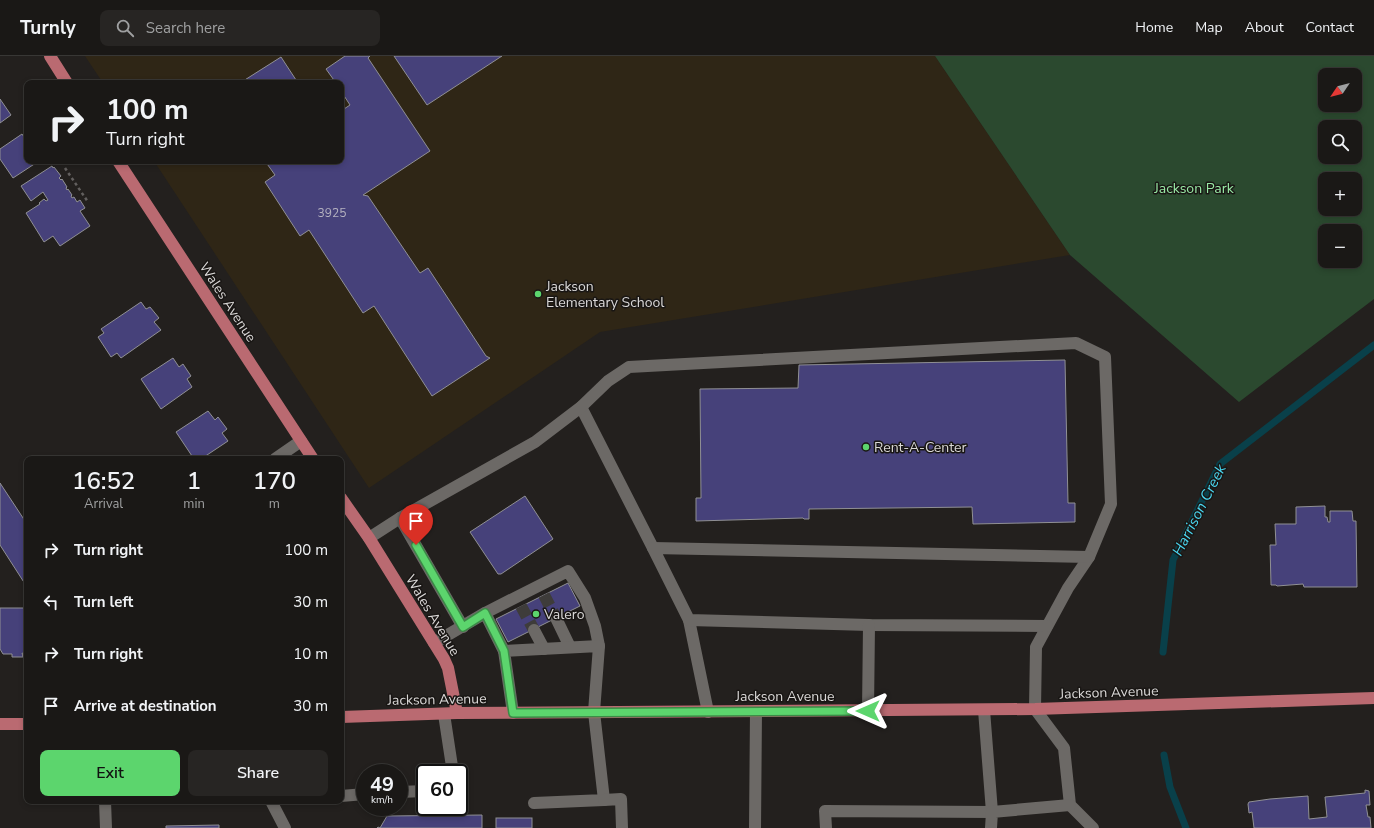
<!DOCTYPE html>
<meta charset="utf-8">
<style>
body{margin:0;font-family:"Nunito Sans",sans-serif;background:#272523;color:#f1f3f6;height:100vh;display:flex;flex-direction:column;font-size:15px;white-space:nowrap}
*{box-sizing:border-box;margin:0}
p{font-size:13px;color:#9fa0a1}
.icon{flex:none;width:22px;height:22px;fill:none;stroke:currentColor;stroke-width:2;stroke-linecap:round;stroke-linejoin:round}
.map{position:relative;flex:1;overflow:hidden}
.drawer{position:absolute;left:24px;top:400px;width:320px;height:348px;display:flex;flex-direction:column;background:#1a1816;border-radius:8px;box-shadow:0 2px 6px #0003,0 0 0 1px #383735}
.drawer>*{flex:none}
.guide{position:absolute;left:24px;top:24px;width:320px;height:84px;border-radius:8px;box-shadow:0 2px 6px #0003,0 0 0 1px #383735;background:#1a1816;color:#f1f3f6;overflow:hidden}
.needle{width:26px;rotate:235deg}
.buttons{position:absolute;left:1318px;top:12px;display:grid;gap:8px}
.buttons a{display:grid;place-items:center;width:44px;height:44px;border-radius:8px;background:#1a1816;box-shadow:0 2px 6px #0003,0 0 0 1px #383735;font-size:20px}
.speed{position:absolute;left:356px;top:708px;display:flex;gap:8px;font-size:20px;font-weight:700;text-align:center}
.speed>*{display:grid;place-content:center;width:52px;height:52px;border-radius:50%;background:#1a1816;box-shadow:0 2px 6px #0003,0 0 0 1px #383735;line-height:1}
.speed small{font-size:10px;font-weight:400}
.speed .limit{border:2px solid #111;border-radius:6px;background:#fff;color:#111}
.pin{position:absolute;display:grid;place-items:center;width:34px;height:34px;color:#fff;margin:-41px -17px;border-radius:50% 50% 50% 0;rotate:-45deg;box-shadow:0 0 4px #0007}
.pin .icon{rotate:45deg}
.me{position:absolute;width:44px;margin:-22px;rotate:270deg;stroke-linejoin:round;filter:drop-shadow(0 0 3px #0008)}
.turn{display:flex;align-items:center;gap:14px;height:84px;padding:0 16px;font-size:18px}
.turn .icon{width:52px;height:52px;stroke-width:2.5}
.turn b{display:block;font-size:28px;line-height:34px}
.eta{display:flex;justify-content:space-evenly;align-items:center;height:68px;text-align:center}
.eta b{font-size:24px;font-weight:600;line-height:28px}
.primary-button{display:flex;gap:8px;margin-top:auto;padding:8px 16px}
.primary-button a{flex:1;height:46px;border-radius:8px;background:#5cd56d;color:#111;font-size:16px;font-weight:600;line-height:46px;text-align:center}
.primary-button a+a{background:#272523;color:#f1f3f6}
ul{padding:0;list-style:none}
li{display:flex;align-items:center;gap:12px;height:52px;padding:0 16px}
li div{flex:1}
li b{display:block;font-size:15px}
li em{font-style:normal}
header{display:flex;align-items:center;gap:24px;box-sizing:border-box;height:56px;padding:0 20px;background:#1a1816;border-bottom:1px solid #383735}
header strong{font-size:19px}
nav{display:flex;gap:22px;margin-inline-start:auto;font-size:14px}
.search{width:280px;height:36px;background:#272523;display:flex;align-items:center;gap:10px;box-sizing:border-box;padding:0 14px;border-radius:8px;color:#9fa0a1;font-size:15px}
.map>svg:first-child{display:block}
</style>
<header>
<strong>Turnly</strong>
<div class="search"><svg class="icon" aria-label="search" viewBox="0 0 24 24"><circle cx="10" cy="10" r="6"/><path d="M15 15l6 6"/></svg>Search here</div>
<nav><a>Home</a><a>Map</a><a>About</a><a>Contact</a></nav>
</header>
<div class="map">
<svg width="1374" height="772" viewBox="0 0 1374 772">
<rect width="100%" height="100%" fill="#23201e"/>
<!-- education -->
<path fill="#2f2616" d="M85 0H935L1070 199 600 276 369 432 154 105H341V27H103Z"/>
<!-- green -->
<path fill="#2b492f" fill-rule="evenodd" d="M935 0H1374V243L1239 346 1070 199ZM1325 19H1355V49H1325ZM1325 71H1355V101H1325ZM1325 123H1355V153H1325ZM1325 175H1355V205H1325Z"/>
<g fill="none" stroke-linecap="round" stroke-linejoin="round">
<!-- stream -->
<g stroke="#09404a" stroke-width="7">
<path d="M1163 596 1173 504 1220 408 1374 289"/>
<path d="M1164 699 1170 731 1186 772"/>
</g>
</g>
<!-- building -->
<g fill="#46417a" stroke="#909094">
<path d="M345 0H370L368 2 430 95 363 139 368 140 420 217 428 212 486 300 490 302 432 340 374 250 363 257 309 174 300 180 265 126 275 119 265 105H341V55L350 49 341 35V27H336L326 13Z"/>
<path d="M394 0H502L427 49Z"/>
<path d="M281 1 298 27H240Z"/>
<path d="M0 43 11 59 0 67Z"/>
<path d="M22 78 24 81 27 80V105H39L13 122 0 103V93Z"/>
<path d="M52 110 53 112 54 111 61 120 59 122 61 124 62 123 67 131 66 132 67 134 68 133 72 139 71 140 72 142 74 141 77 146 80 144 85 152 80 155 90 170 60 190 53 180 44 186 26 157 40 148 39 147 44 143 46 145 48 144 43 136 31 145 21 130Z"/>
<path d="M141 246 146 253 150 251 159 262 154 266 161 274 121 302 117 297 111 301 98 281 104 277 101 273Z"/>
<path d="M173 302 179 311 183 308 191 320 187 323 192 331 161 353 141 323Z"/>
<path d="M1065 304 1068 447H1075V466L973 468 972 451 809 453V463H804L803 462 696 465V442H701L700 333 798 332 799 309Z"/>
<path d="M208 355 215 364 218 361 227 373 222 377 228 385 201 403H194L176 376Z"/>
<path d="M0 427 27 468V531L0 489Z"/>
<path d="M525 440 553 483 501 518H498L470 476Z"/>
<path d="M1325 450V461H1327L1328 466H1330V455H1352L1353 465H1356L1357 531H1304L1303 528 1277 530 1276 529H1271L1270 489H1276L1275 468H1296V451Z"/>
<path d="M568 527 580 550 508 586 496 563Z"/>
<path d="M0 552H27V599L22 597 23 601H12V598H3L0 593Z"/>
<path d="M1365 734 1369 735 1370 749H1366L1368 761H1370L1371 772H1254L1252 756 1249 757 1248 748 1249 746 1270 743 1308 740 1309 763 1327 761 1325 741 1365 737Z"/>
<path d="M482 759V772H377L378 771 380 772 387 760Z"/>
<rect x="496" y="762" width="36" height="10"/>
<path d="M219 769V772H166V770Z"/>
</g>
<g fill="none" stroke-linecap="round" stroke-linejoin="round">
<!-- minor-tunnel -->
<g stroke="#3e3c3a" stroke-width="12" stroke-dasharray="12 6" stroke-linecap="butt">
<path d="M544 539 556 562"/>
<path d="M521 550 534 574"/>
</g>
<!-- path -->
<path stroke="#63605f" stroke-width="2.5" stroke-dasharray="3 3" stroke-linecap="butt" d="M65 112 88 146"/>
<!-- minor -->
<g stroke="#6c6966" stroke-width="12">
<path d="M581 351 653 492"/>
<path d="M275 403 301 385"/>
<path d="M400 462 463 571"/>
<path d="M369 482 400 462 535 386 581 351 608 325 629 311 1076 287 1105 301 1111 448 1089 501 1068 532 1036 591 1035 653 1064 692 1070 749 1093 772"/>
<path d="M485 557 568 515 585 542 595 570 599 590"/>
<path d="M556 562 570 591"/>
<path d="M689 564 708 656"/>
<path d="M1047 570 869 569 689 564 653 492 1089 501"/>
<path d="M534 574 544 593"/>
<path d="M434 587 485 557 504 595"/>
<path d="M868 655 869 569"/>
<path d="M513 657 504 595 599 590 594 656 604 744 534 747"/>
<path d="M444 658 453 717"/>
<path d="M399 736 425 735"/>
<path d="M341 740 365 738"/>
<path d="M604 744 621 743 622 772"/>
<path d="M105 745 106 772"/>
<path d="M271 745 285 772"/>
<path d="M755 772 756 655"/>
<path d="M826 772 825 755 992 756 984 654"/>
<path d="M991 772 992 756 1070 749"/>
</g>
<!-- major -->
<g stroke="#ba6a71" stroke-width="12">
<path d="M50 0 67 27"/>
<path d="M118 105 313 403"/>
<path d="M341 442 369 482 444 603 448 612 457 657"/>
<path d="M341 661 457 657 1035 653 1374 642"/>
<path d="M0 668H27"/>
</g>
</g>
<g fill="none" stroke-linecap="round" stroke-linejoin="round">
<!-- route casing -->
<g stroke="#3c8a47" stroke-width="10">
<path id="route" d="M416 489 463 571 485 557 504 595 513 657 868 655"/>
</g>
<!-- route -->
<use href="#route" stroke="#5cd56d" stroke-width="7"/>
</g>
<!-- markers -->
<g fill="#5cd56d" stroke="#191614" stroke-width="1.5">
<circle cx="538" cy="238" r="4"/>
<circle cx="866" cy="391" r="4"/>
<circle cx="536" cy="558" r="4"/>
</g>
<g text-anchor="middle" stroke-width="3" stroke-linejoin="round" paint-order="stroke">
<!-- number labels -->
<g font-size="12" fill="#b5b2c0">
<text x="332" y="161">3925</text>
</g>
<!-- park labels -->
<g font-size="14" fill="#98e8a4" stroke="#191614">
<text x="1194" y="137">Jackson Park</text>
</g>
<!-- poi labels -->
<g font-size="14" fill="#dad8d7" stroke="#191614" text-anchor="start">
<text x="546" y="235">Jackson<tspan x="546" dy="16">Elementary School</tspan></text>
<text x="874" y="396">Rent-A-Center</text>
<text x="544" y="563">Valero</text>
</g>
<!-- street labels -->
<g font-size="14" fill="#dad8d7" stroke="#191614">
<text transform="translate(228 246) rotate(57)" y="5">Wales Avenue</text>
<text transform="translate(433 559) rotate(59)" y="5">Wales Avenue</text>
<text transform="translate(1109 636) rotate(-2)" y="5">Jackson Avenue</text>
<text x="785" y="645">Jackson Avenue</text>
<text transform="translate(437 643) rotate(-1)" y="5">Jackson Avenue</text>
</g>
<!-- water labels -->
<g font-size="15" font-style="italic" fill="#4ad7f1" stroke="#191614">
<text transform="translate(1199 454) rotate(-63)" y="5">Harrison Creek</text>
</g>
</g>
</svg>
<div class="buttons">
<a><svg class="needle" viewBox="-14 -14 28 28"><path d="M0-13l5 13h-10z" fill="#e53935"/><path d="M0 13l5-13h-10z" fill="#9fa0a1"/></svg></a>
<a><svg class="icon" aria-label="search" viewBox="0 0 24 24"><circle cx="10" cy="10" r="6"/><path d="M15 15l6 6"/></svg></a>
<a>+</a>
<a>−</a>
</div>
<div class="speed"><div>49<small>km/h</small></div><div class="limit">60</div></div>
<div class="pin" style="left:416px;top:489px;background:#d93025"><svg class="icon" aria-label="arrive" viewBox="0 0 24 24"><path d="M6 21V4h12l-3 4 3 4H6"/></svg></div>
<svg class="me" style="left:868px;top:655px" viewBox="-20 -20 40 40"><path d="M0-17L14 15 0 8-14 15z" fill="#5cd56d" stroke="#fff" stroke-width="4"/></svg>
<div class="guide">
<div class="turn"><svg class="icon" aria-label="right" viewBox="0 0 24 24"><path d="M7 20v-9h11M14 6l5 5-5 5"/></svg><div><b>100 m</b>Turn right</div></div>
</div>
<section class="drawer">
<div class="eta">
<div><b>16:52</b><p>Arrival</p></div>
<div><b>1</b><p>min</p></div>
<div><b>170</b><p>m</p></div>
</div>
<ul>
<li><svg class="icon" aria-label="right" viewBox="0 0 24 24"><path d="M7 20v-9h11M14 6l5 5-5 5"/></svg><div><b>Turn right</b></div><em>100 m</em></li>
<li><svg class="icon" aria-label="left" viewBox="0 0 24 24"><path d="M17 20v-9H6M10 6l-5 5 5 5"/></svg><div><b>Turn left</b></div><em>30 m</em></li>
<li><svg class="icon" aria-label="right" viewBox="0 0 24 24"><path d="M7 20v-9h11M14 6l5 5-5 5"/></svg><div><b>Turn right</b></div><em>10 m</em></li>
<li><svg class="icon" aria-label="arrive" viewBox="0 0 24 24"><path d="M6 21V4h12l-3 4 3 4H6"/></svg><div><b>Arrive at destination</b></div><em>30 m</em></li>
</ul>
<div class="primary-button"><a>Exit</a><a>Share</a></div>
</section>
</div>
